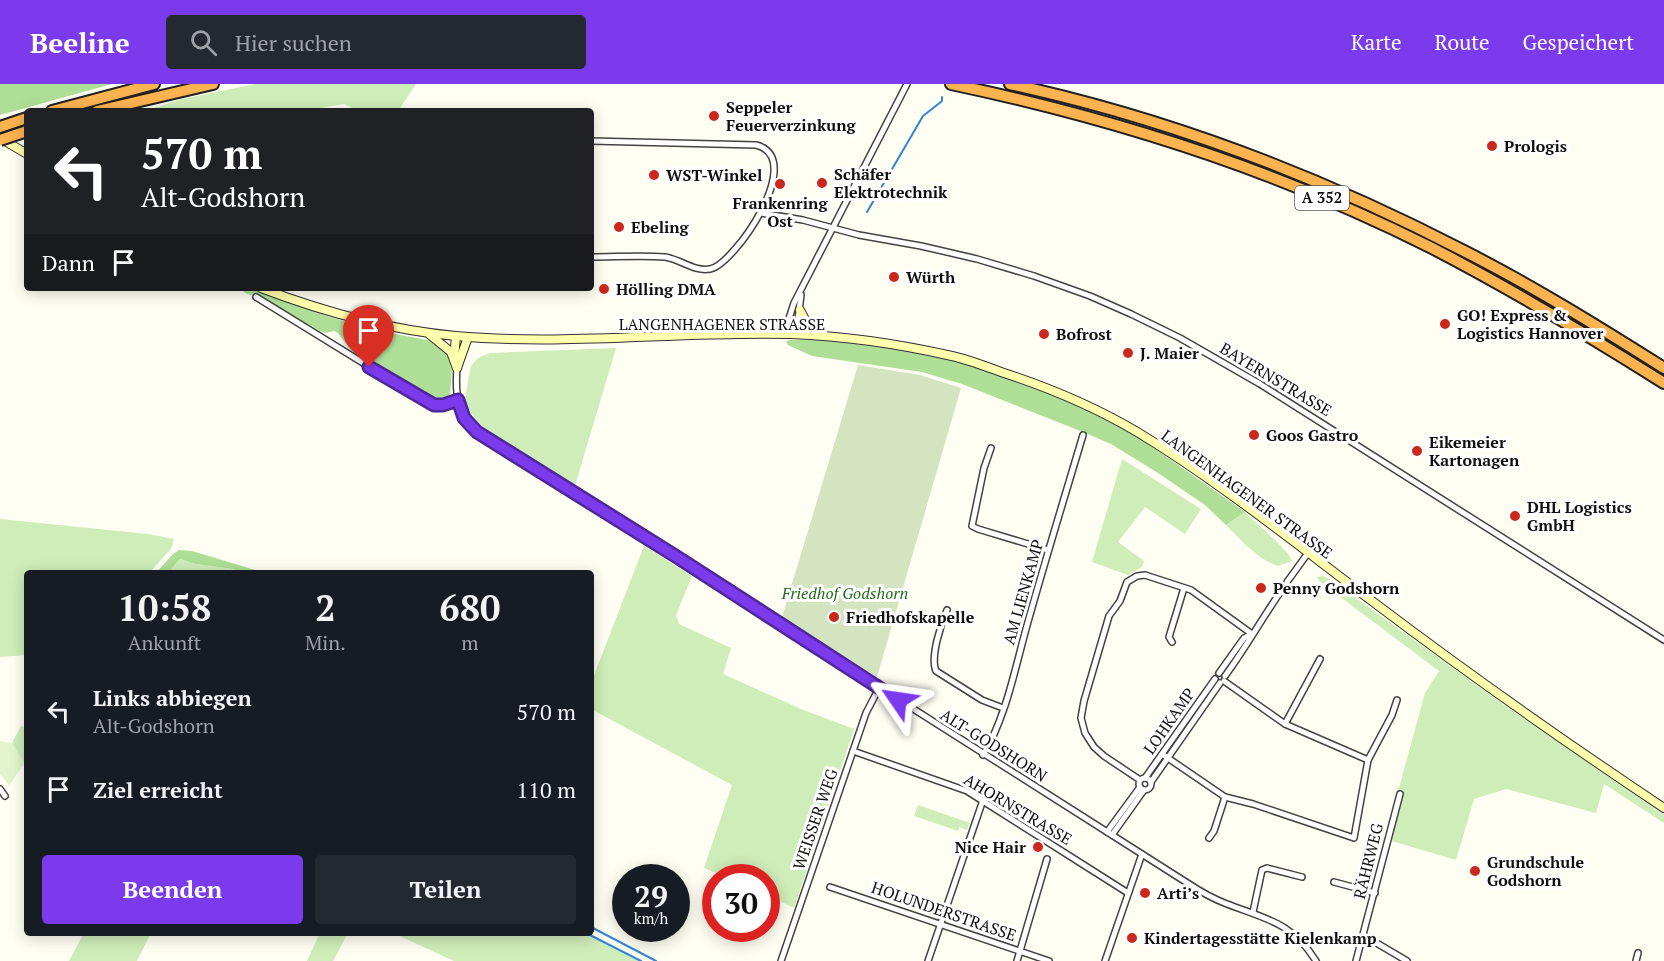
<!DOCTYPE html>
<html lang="de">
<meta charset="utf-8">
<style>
body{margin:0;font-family:"PT Serif",serif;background:#242831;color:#f1f3f6;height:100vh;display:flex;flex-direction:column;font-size:22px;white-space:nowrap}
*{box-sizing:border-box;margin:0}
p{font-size:20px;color:#9ea1a6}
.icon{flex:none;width:33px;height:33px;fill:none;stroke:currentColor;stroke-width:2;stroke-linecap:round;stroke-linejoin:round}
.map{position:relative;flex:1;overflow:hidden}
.side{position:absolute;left:24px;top:486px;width:570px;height:366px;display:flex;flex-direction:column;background:#171b24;border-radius:6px;box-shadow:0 3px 15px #0003}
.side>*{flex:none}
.guide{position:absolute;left:24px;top:24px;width:570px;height:183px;border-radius:6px;box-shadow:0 3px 15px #0003;background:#202124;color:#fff;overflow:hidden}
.speed{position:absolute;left:612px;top:780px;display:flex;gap:12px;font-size:30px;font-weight:700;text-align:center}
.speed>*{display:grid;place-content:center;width:78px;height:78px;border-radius:50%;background:#171b24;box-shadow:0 3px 15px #0003;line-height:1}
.speed small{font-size:15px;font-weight:400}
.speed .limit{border:9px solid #d22;background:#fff;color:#111}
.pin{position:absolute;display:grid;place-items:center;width:51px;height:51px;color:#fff;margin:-62px -26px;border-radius:50% 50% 50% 0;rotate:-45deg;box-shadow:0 0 6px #0007}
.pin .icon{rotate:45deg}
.me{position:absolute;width:66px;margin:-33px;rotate:302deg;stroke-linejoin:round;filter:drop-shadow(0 0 4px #0008)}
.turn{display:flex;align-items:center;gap:21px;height:126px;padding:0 18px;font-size:27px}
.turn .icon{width:78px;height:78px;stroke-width:2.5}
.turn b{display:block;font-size:42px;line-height:51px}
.then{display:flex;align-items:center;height:57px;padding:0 18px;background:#0003;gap:12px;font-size:22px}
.eta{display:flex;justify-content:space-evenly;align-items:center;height:102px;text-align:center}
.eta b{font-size:36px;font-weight:700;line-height:42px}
.button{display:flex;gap:12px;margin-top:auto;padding:12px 18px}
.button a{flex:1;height:69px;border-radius:6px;background:#7c3aed;color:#fff;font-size:24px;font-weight:700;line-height:69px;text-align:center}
.button a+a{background:#242831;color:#f1f3f6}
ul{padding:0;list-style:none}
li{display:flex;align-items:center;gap:18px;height:78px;padding:0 18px}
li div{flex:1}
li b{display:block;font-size:22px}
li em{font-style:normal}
header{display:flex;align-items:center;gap:36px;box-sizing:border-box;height:84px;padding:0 30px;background:#7c3aed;color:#fff}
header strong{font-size:28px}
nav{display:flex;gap:33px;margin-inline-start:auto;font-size:21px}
.search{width:420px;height:54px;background:#242831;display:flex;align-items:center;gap:15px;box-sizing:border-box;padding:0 21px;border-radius:6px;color:#9ea1a6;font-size:22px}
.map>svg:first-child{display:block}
</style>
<header>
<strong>Beeline</strong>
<div class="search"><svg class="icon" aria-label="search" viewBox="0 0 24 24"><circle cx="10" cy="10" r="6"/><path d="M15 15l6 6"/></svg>Hier suchen</div>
<nav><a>Karte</a><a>Route</a><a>Gespeichert</a></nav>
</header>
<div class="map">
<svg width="1664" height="877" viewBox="0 0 1664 877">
<rect width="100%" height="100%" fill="#fffef2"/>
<!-- green -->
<g fill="#ceedb8">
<path d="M256 0H416L398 27H358L344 20 304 27H144L182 15Z"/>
<path d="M616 264 574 405 497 358 466 324 465 314 471 282 478 274 490 269Z"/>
<path d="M1122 375 1201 425 1185 450 1145 423 1118 458 1144 477 1142 483 1128 491 1092 478Z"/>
<path d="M1245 428C1255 439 1290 467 1292 477L1278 482C1257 475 1241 456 1226 441Z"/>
<path d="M0 435 148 450 174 455 171 465 149 489H27V571L0 573Z"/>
<path d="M644 462 692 492 676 531 679 540 731 564 723 590 801 625 854 645 794 824 767 811 766 794 726 793 704 784 732 701 591 625V599Z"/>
<path d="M180 475 195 480 233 485 240 489H168Z"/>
<path d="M1323 492 1331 496 1504 621 1664 731V739L1604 700 1596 729 1506 705 1474 715 1456 776 1385 755 1425 609 1439 587 1319 497 1317 493Z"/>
<path d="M21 642 27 644V685L12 659Z"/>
<path d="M918 721 970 739 967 746 959 743 958 747 914 732Z"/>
<path d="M84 849H151L137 877H69Z"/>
<path d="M320 849H348L333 877H307Z"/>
<path d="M393 849H586L641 877H454Z"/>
</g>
<!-- forest -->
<g fill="#afdf96">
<path d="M0 0H112L0 31Z"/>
<path d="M238 204H252L330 233 384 248 433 257 449 272 452 284 450 312 444 317H433L351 266 338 249 334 247 325 249 320 247 260 213 247 210Z"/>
<path d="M824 255 891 262 957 276 1034 302 1087 326 1134 350 1245 428 1226 441 1205 421 1158 389 1111 360 1083 348 962 300 922 288 812 272 788 261 786 258 789 256Z"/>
<path d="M179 466 192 467 265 489H240L233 485 195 480 180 475 168 489H156L173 470Z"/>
</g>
<!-- cemetery -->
<path fill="#d4e4c0" d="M858 281 920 291 961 304 877 593 782 533Z"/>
<!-- pitch -->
<path fill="#e1f4cb" d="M0 657 12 659 24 680 9 701 0 690Z"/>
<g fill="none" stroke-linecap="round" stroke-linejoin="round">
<!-- stream -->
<g stroke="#3484d7" stroke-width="2">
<path d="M867 128 923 32 942 17V13"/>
<path d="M591 843 656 877"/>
<path d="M586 849 641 877"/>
</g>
<!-- minor casing -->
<g stroke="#434343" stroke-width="8">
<g id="minor">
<path d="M591 57 756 61C808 74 734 181 710 185 694 188 680 175 665 173 641 171 615 173 591 173"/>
<path d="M761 129 803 136 859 151 921 162 977 175 1034 192 1090 212 1131 230 1180 254 1260 300 1664 556"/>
<path d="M256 213 425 317C438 323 445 320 458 316"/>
<path d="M784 250 794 219 907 0"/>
<path d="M796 251 801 211"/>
<path d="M457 284C455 308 457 332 477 348L659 464 677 473 698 488 1189 800C1201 808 1214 815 1227 820 1266 835 1292 838 1316 877"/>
<path d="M991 364 984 384 972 442 978 445 1048 466"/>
<path d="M1287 498 1308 469"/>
<path d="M947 526C941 540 930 573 936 587L982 616 1003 624"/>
<path d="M1172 558 1169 553 1184 504"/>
<path d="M1219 589 1244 554 1252 550"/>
<path d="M1225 592C1245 565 1261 536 1281 507"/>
<path d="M1285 640 1320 575"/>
<path d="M853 667 967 707 1128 809"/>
<path d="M1162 670 1225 713 1253 720 1354 754 1368 676 1285 640 1224 597"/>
<path d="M983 671C1005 636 1015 585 1026 545 1044 480 1064 415 1083 351"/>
<path d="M1368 676 1392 631 1397 616"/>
<path d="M1145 694 1215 595"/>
<circle cx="1145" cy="700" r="6"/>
<path d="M1140 696 1104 672 1094 663 1085 649 1081 634 1084 617 1109 532 1120 517 1127 498 1137 492 1145 491 1191 506 1252 550"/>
<path d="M1151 698 1220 599"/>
<path d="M0 705 5 712"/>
<path d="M1107 748 1140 703"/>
<path d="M1112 751 1144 706"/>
<path d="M1209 754 1214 747 1225 713"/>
<path d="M1334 798 1375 809"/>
<path d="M830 803 1049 877"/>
<path d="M1253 828 1262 786 1267 784 1302 793"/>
<path d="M1363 851 1407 877"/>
<path d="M781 877 866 629 879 604"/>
<path d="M928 877 983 716"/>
<path d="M1017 877 1047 775"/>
<path d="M1105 877 1142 770"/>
<path d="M1356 877 1400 710"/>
<path d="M1636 877 1638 869"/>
</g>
</g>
<!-- secondary casing -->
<g stroke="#323232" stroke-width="10">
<g id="secondary">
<path d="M0 54 27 70"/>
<path d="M261 204C324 228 389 246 456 252 568 262 679 247 791 250 845 252 899 260 952 272 970 276 987 283 1004 289 1050 304 1097 324 1139 349 1221 399 1296 460 1372 517 1467 589 1565 658 1664 724"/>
<path d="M800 226 809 243 822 251"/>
<path d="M429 250 451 268 457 284"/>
<path d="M454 275 456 252"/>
<path d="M457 284 468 253"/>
</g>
</g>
<!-- motorway casing -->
<g stroke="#212121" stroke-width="14">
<g id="motorway">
<path d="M951 0C1117 35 1280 87 1432 164 1511 205 1588 251 1664 299"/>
<path d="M1010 0C1167 34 1321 93 1464 167 1533 202 1599 243 1664 284"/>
<path d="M52 27 154 0"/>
<path d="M97 27 213 0"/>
<path d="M0 43 27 34"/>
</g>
</g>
<!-- minor -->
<use href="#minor" stroke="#fff" stroke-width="5"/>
<!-- secondary -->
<use href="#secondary" stroke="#ffffad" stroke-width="8"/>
<!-- motorway -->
<use href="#motorway" stroke="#feb351" stroke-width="10"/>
<!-- motorway-bridge casing -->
<g stroke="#212121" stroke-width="14" stroke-linecap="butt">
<path id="motorway-bridge" d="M0 56 27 47"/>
</g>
<!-- motorway-bridge -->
<use href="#motorway-bridge" stroke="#feb351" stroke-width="10"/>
</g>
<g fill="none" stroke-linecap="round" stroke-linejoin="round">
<!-- route casing -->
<g stroke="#51269a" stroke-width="15">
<path id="route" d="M369 283 434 321H443L458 316 464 334 477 348 677 473 898 616"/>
</g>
<!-- route -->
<use href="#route" stroke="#7c3aed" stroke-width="10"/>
</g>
<!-- markers -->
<g fill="#cb271c" stroke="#fff" stroke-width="2">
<circle cx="714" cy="32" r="6"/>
<circle cx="1492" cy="62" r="6"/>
<circle cx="654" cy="91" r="6"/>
<circle cx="822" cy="99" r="6"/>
<circle cx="780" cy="100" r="6"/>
<circle cx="619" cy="143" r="6"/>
<circle cx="894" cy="193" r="6"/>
<circle cx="604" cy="205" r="6"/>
<circle cx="1445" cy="240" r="6"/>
<circle cx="1044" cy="250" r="6"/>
<circle cx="1128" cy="269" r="6"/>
<circle cx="1254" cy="351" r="6"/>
<circle cx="1417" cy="367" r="6"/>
<circle cx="1515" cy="432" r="6"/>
<circle cx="1261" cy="504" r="6"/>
<circle cx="834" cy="533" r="6"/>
<circle cx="1038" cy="763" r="6"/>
<circle cx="1475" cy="787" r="6"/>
<circle cx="1145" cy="809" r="6"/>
<circle cx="1132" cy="854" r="6"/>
</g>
<g text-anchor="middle" stroke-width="6" stroke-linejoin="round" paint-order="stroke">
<!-- shield labels -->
<rect fill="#fff" stroke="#585858" stroke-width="1.5" x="1295" y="102" width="54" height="24" rx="4.5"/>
<g font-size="15" font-weight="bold" fill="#101010">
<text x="1322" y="119">A 352</text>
</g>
<!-- poi labels -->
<g font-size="16" font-weight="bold" fill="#101010" stroke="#fff" text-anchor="start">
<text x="726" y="29">Seppeler<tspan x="726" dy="18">Feuerverzinkung</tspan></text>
<text x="1504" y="68">Prologis</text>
<text x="834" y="96">Schäfer<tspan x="834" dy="18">Elektrotechnik</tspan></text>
<text x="666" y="97">WST-Winkel</text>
<text x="780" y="125" text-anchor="middle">Frankenring<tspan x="780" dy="18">Ost</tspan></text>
<text x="631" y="149">Ebeling</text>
<text x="906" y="199">Würth</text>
<text x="616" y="211">Hölling DMA</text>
<text x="1457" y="237">GO! Express &amp;<tspan x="1457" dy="18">Logistics Hannover</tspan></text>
<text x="1056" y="256">Bofrost</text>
<text x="1140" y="275">J. Maier</text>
<text x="1266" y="357">Goos Gastro</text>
<text x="1429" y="364">Eikemeier<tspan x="1429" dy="18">Kartonagen</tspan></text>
<text x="1527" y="429">DHL Logistics<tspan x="1527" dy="18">GmbH</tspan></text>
<text x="1273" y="510">Penny Godshorn</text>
<text x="846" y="539">Friedhofskapelle</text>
<text x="1026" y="769" text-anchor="end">Nice Hair</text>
<text x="1487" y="784">Grundschule<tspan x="1487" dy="18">Godshorn</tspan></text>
<text x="1157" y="815">Arti’s</text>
<text x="1144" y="860">Kindertagesstätte Kielenkamp</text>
</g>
<!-- street labels -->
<g font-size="16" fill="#101010" stroke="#fff">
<text x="722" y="246">LANGENHAGENER STRASSE</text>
<text transform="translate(1276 295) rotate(31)" y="6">BAYERNSTRASSE</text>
<text transform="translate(1247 410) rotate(36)" y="6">LANGENHAGENER STRASSE</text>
<text transform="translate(1023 508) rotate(-74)" y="6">AM LIENKAMP</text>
<text transform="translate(1169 637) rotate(-55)" y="6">LOHKAMP</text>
<text transform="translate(994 661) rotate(32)" y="6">ALT-GODSHORN</text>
<text transform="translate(1018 725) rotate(31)" y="6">AHORNSTRASSE</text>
<text transform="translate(815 735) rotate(-71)" y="6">WEISSER WEG</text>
<text transform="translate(1368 777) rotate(-76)" y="6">RÄHRWEG</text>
<text transform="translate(944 827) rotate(19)" y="6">HOLUNDERSTRASSE</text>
</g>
<!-- park labels -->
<g font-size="16" font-style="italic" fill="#226d1a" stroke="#fff">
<text x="845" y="515">Friedhof Godshorn</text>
</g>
</g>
</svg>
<div class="speed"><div>29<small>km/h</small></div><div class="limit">30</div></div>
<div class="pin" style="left:369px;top:283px;background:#d93025"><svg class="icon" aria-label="arrive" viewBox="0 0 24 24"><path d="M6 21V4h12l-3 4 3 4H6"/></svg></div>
<svg class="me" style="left:898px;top:616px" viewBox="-20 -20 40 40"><path d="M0-17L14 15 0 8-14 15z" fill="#7c3aed" stroke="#fff" stroke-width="4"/></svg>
<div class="guide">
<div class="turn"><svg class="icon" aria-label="left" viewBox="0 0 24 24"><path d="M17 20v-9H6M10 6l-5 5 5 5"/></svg><div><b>570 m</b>Alt-Godshorn</div></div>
<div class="then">Dann<svg class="icon" aria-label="arrive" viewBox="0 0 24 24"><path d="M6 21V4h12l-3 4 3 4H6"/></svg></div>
</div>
<section class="side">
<div class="eta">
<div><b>10:58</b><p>Ankunft</p></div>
<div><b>2</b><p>Min.</p></div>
<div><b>680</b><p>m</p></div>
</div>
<ul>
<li><svg class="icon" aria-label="left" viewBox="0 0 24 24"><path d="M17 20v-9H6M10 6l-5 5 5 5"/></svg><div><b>Links abbiegen</b><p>Alt-Godshorn</p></div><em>570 m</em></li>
<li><svg class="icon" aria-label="arrive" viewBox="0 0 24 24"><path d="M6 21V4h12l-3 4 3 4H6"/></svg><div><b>Ziel erreicht</b></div><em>110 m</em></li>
</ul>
<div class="button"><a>Beenden</a><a>Teilen</a></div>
</section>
</div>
